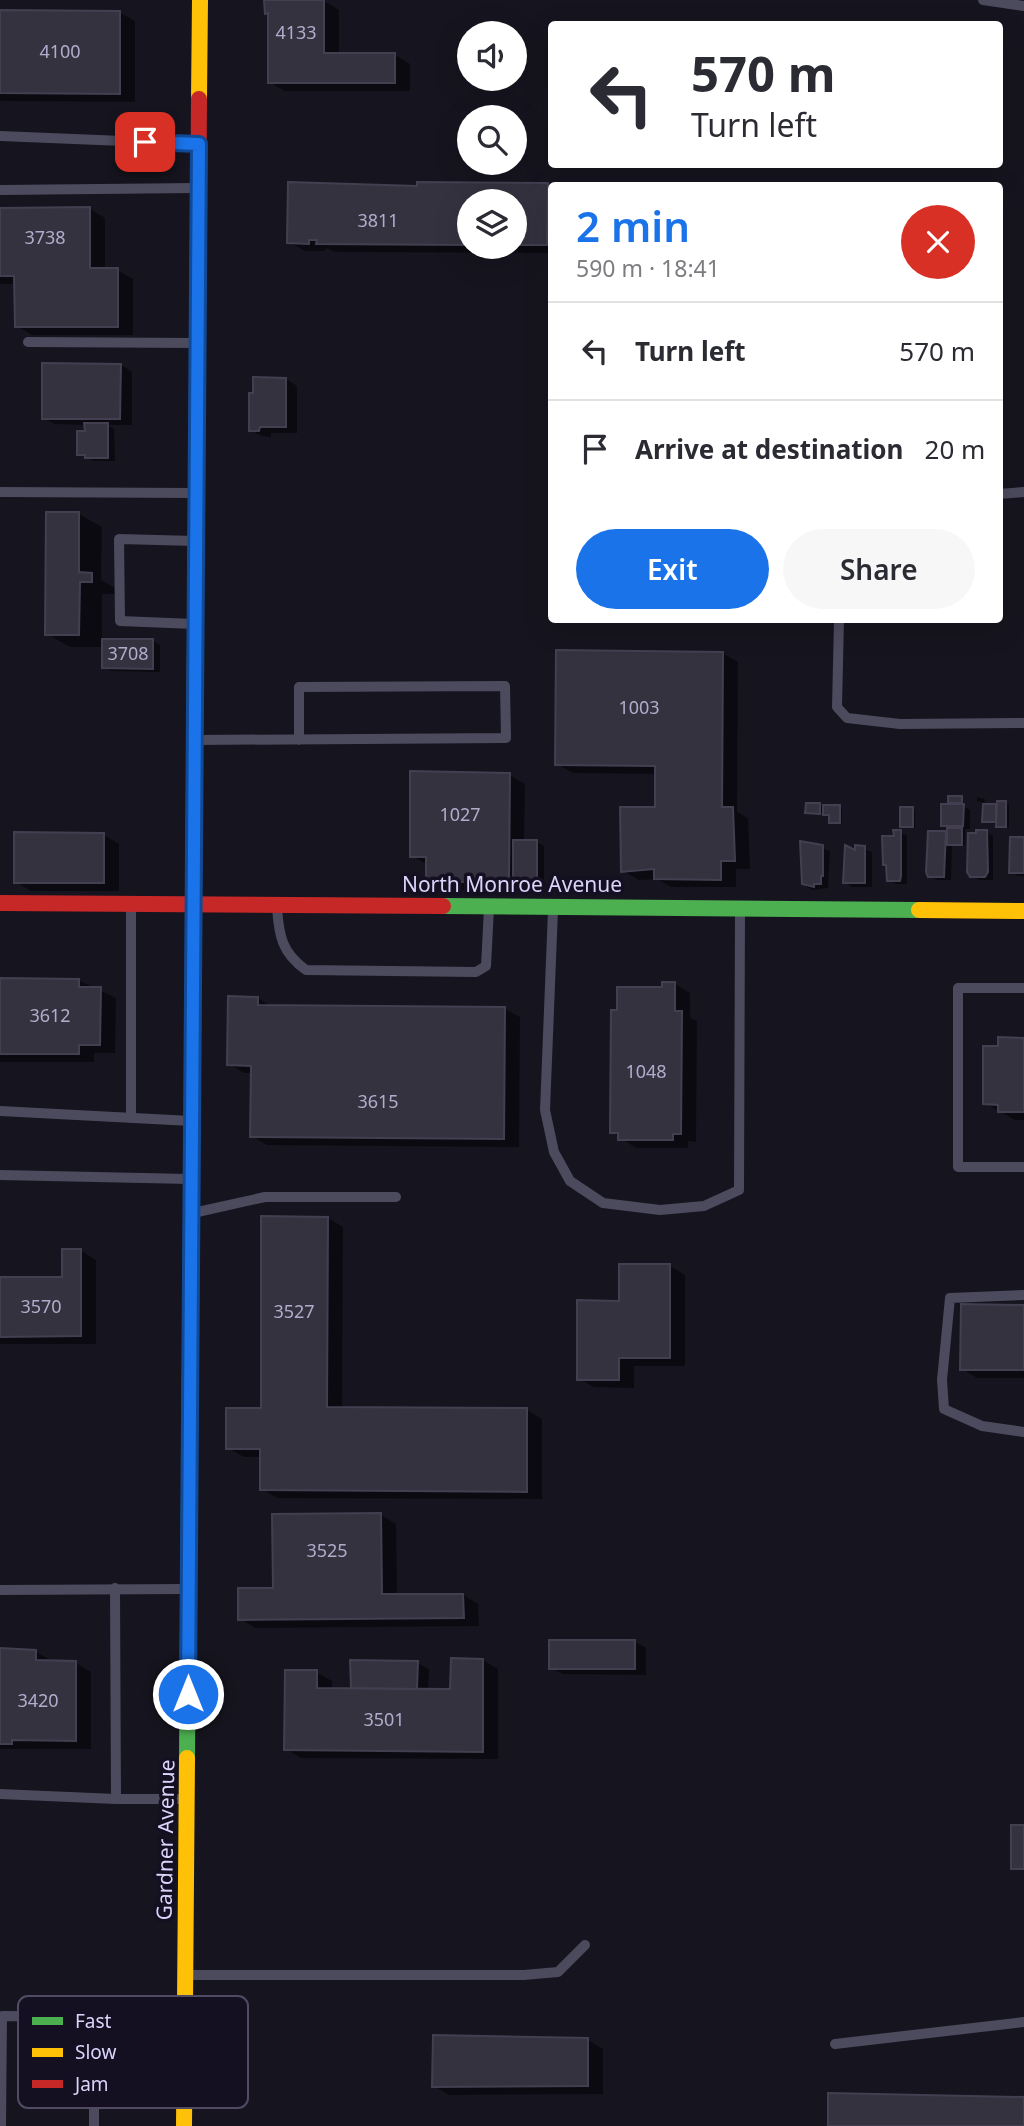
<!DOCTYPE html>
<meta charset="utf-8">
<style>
body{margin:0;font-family:"Noto Sans",sans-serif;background:#f7f7f7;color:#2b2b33;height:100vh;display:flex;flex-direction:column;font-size:26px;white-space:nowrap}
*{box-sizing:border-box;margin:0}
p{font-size:23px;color:#7c7c81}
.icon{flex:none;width:38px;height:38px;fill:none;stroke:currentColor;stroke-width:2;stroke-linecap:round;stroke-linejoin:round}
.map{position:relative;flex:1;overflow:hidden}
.sheet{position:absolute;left:548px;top:182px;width:455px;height:441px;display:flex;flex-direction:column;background:#fff;border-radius:7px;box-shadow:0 7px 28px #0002}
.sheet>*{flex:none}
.guide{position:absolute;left:548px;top:21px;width:455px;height:147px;border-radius:7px;box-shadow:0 7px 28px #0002;background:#fff;color:#2b2b33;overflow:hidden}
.fabs{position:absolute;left:457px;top:21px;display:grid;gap:14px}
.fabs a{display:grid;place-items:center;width:70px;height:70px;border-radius:50%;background:#fff;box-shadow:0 7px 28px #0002;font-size:35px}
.pin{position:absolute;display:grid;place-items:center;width:60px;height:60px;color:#fff;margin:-30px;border-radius:14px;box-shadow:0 4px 10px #0006}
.me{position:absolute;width:77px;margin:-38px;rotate:0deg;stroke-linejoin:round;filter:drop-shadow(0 0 5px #0008)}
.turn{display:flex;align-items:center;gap:24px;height:147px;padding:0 28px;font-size:32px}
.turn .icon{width:91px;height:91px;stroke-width:2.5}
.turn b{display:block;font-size:49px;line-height:60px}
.round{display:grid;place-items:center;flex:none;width:74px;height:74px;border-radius:37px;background:#f7f7f7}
.head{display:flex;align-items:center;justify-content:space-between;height:119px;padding:0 28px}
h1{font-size:42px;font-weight:600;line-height:52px;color:#1a73e8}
.primary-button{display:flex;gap:14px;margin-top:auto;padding:14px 28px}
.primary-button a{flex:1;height:80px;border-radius:42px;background:#1a73e8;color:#fff;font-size:28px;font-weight:600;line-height:80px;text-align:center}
.primary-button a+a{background:#f7f7f7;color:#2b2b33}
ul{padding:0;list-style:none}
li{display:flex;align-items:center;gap:21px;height:98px;padding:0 28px;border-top:2px solid #e1e1e2}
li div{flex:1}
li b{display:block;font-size:26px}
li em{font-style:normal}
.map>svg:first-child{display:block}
</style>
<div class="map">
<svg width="1024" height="2126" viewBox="0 0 1024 2126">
<rect width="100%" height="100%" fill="#16141e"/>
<!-- shadow -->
<g fill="#0007" fill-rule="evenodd">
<path d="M266 0 324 1 339 10V54L395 55 410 64V91H285L269 82 270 14 266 12Z"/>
<path d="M0 12 120 13 135 21V102L0 101Z"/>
<path d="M547 185 551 187V253L334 252 327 248 324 251H305L289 242 419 187ZM469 201H514V247H469Z"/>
<path d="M0 209H90L105 218V270H117L133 279V335H32L17 326 16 284H0Z"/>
<path d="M121 365 132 372V425H107L114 429 115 461H94L79 454 86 425 55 424 43 418Z"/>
<path d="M286 379 297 386V433H271V437L262 436 250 430Z"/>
<path d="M79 514 102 527 101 580 115 588V594H102V641H153L160 645V672L111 671 104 667V647H70L47 634Z"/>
<path d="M722 653 738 662 737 812 748 818 750 869H736V887H671L657 879 639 880 623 871 656 808V774L573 773 557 764Z"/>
<path d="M509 775 525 784 524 842H537L544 846V886H524V890H443L428 881V865L412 856Z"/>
<path d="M977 797 985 799 984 805 1009 804V828L984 821V803L977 801Z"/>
<path d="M962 798 965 804H959L970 810V829H965V845H952L951 880H937L930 876 945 833 949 835V828L943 825 956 806 950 802Z"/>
<path d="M820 805 842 808V824L831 822V816L823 813 807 812Z"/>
<path d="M912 808 915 810V828H905L902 826Z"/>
<path d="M900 832 907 836V884H896L889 880 888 866 884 864Z"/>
<path d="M986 832 993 836V880H979L971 876Z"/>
<path d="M104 835 119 844V891H31L16 882Z"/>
<path d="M1024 839V876H1018L1011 872Z"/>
<path d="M801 843 830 851 828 888 813 890 805 886 801 876Z"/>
<path d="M857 847 872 852V887H852L845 882V850L846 848 856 852Z"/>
<path d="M0 980H78L116 998 115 1053H94V1062H0Z"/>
<path d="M664 984H675L690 993V1018L697 1021 696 1142 688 1141V1148H636L612 1132Z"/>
<path d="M258 998 272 1007 505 1009 520 1017 519 1147 267 1145 252 1136V1073H244L229 1064Z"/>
<path d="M1024 1039V1120H1015L985 1103 1000 1047Z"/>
<path d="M328 1218 343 1227 342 1409 527 1410 542 1419V1499L277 1498 262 1489V1457H244L228 1448 262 1410Z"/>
<path d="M81 1251 96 1260V1344H0V1279H63Z"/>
<path d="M670 1266 685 1275V1366H634V1388L594 1387 579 1379 621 1302Z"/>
<path d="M1024 1307V1378H977L962 1369Z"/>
<path d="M381 1515 396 1524 397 1596 463 1595 478 1604 479 1626 256 1628 240 1619 275 1589Z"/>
<path d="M634 1641 646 1648V1675L563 1674 551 1668Z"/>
<path d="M0 1652H36L51 1660 76 1663 91 1672V1749H0Z"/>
<path d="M483 1660 498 1669V1759L301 1758 286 1749 316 1672 332 1681V1690H356L352 1687 417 1663 429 1669 428 1691H452Z"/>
<path d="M588 2040 603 2049V2094L449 2095 434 2086Z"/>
</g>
<!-- building -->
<g fill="#353240" stroke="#433f51" stroke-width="2">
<path d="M264 0H324V53H395V83H268V13L265 14Z"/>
<path d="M0 10 120 11V94L0 93Z"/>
<path d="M288 182 417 186V182L548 183 547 245H514V201H469V245L316 244 317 240H309V244L287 243Z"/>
<path d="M90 207V268H118V327H15L14 276H0V208Z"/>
<path d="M42 363 121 364 120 419H42Z"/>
<path d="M253 377 286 378V427H260L259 431H249V393H253Z"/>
<path d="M84 423H108V458H85V455H77V431H85Z"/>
<path d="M46 512H79V572L92 573V582H80L79 635H45Z"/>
<path d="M102 639H153V669L102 668Z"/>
<path d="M556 650 723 652 722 807H733L735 861H721V880L654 879V869L621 872 620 807H655V766L555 765Z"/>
<path d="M410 771 510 773 509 882H426V857H410Z"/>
<rect x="948" y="796" width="14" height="7"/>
<path d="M997 801H1006V827H996Z"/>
<path d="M806 803H820V814L805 813Z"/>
<path d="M941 804H964L963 826H941Z"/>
<path d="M983 804H996V822H982Z"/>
<path d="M823 805H840V823H829V815H823Z"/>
<rect x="900" y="807" width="13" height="20"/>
<rect x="947" y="828" width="15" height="17"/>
<path d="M893 830H901V876L900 881H887L886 865H883L882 836H894Z"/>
<path d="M976 830H987L988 872 985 877H970L967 872 968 833H976Z"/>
<path d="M928 831H946L944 877H928L926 872Z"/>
<path d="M14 832 104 833V883H14Z"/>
<path d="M1010 837H1024V873H1009Z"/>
<rect x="513" y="840" width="24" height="42"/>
<path d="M800 841 823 845V876H821V884H814V887L802 884Z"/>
<path d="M845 845 855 850V845L865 846V883H843Z"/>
<path d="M0 978 79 979V987H101L100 1045H79V1054H0Z"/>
<path d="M662 982H675V1011H682L681 1134H673V1140H618V1133H610L611 1010H617V987H662Z"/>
<path d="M228 996 258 997V1005L505 1007 504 1139 250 1137 251 1066 227 1065Z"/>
<path d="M998 1037 1024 1038V1112H998V1105L983 1104V1046H998Z"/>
<path d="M261 1216 328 1217 327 1407 527 1408V1492L260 1490V1449H226V1408H261Z"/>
<path d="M62 1249H81V1336L0 1337V1277H62Z"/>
<path d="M619 1264H670V1358H619V1380H577V1300L619 1301Z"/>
<path d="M961 1304 1024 1305V1370H960Z"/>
<path d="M381 1513 382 1594H463L464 1618 238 1620V1588H273L272 1514Z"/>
<rect x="549" y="1640" width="86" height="29"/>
<path d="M0 1648 36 1650V1660L76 1661V1741L12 1740V1744H0Z"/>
<path d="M451 1658 483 1659V1752L284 1750 285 1670H317V1688L450 1689Z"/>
<path d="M350 1660 418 1661 417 1689 351 1688Z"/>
<rect x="1011" y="1825" width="13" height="44"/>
<path d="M433 2035 588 2038V2086L432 2087Z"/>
<path d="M828 2093 1024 2097V2126H828Z"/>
</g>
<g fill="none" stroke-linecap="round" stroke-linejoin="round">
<!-- lane -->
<g stroke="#4c4a5d" stroke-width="10">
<path d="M983 0 1024 6"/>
<path d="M0 136 197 144"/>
<path d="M0 190 196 188"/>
<path d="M28 342 195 343"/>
<path d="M0 492 193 493"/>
<path d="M999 494 1024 492"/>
<path d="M839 620 837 707 847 718 900 724 1024 723"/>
<path d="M194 624 120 621 119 539 195 541"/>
<path d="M196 740 506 738 505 686 299 687V740"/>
<path d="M277 908C279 936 282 953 306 970L476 972 486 966 489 908"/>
<path d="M553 910 545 1110 554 1152 570 1181 603 1203 660 1210 704 1206 739 1190 740 910"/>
<path d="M1024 988H958V1167H1024"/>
<path d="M0 1111 191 1121"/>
<path d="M131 1118V907"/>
<path d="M0 1175 190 1179"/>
<path d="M193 1213 265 1197H396"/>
<path d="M1024 1295 950 1298 942 1380 944 1409 982 1426 1024 1432"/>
<path d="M115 1588 116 1799H186"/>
<path d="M0 1590 186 1589"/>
<path d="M0 1794 116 1799"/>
<path d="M188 1975H524L558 1972 585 1945"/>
<path d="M94 2016V2126"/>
<path d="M835 2044 1024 2022"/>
<path d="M1 2126 2 2016 183 2017"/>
</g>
<!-- fast -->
<g stroke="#4caf50" stroke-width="16">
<path d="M443 906 919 910"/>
<path d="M187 1758 192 1099"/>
</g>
<!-- slow -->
<g stroke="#ffc107" stroke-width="16">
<path d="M199 99 200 0"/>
<path d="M194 787 196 512"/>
<path d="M919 910 1024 911"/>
<path d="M184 2126 187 1758"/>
</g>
<!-- jam -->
<g stroke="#c62828" stroke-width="16">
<path d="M196 512 199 99"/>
<path d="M0 903 443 906"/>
<path d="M192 1099 194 787"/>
</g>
</g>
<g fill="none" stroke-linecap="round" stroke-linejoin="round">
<!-- route casing -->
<g stroke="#114b97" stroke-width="18">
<path id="route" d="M145 142 199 144 188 1694"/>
</g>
<!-- route -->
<use href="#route" stroke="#1a73e8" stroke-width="12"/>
</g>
<g text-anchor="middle" stroke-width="7" stroke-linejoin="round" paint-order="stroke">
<!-- number labels -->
<g font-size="18" fill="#b2accc">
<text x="296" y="39">4133</text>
<text x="60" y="58">4100</text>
<text x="378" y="227">3811</text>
<text x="45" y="244">3738</text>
<text x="128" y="660">3708</text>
<text x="639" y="714">1003</text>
<text x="460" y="821">1027</text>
<text x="50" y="1022">3612</text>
<text x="646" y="1078">1048</text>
<text x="378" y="1108">3615</text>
<text x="41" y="1313">3570</text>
<text x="294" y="1318">3527</text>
<text x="327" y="1557">3525</text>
<text x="38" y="1707">3420</text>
<text x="384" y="1726">3501</text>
</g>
<!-- street labels -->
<g font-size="21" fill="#dbd5fb" stroke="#141022">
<text x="512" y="892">North Monroe Avenue</text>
<text transform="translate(166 1840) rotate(-89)" y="7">Gardner Avenue</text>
</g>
</g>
<!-- legend -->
<rect x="18" y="1996" width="230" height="112" rx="10" fill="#141022" stroke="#504b63" stroke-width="2"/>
<rect x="32" y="2017" width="31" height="8" fill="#4caf50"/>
<rect x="32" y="2048" width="31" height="9" fill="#ffc107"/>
<rect x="32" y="2080" width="31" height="8" fill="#c62828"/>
<g font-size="19" fill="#dbd5fb">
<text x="75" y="2028">Fast</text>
<text x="75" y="2059">Slow</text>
<text x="75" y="2091">Jam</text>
</g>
</svg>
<div class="fabs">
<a><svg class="icon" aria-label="sound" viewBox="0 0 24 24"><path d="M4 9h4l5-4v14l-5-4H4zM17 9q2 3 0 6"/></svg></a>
<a><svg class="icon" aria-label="search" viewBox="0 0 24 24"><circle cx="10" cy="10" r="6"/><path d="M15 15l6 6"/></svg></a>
<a><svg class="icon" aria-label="layers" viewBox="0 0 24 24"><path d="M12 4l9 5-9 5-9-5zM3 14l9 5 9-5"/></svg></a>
</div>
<div class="pin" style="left:145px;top:142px;background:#d93025"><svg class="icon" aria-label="arrive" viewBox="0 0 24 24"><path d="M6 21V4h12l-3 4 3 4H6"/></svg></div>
<svg class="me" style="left:188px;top:1694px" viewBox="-20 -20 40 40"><circle r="17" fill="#1a73e8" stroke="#fff" stroke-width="3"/><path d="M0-11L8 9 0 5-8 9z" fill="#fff"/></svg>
<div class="guide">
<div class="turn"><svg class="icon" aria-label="left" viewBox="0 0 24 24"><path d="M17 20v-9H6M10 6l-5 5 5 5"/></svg><div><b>570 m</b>Turn left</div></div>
</div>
<section class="sheet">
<div class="head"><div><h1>2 min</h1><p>590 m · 18:41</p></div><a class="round" style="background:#d93025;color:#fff"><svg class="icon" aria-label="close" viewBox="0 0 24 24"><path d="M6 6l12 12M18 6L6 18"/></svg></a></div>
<ul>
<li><svg class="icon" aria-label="left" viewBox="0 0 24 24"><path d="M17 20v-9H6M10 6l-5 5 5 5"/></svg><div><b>Turn left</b></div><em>570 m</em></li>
<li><svg class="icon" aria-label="arrive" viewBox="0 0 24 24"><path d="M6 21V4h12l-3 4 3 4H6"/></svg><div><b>Arrive at destination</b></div><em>20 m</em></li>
</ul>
<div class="primary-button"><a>Exit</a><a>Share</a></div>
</section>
</div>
